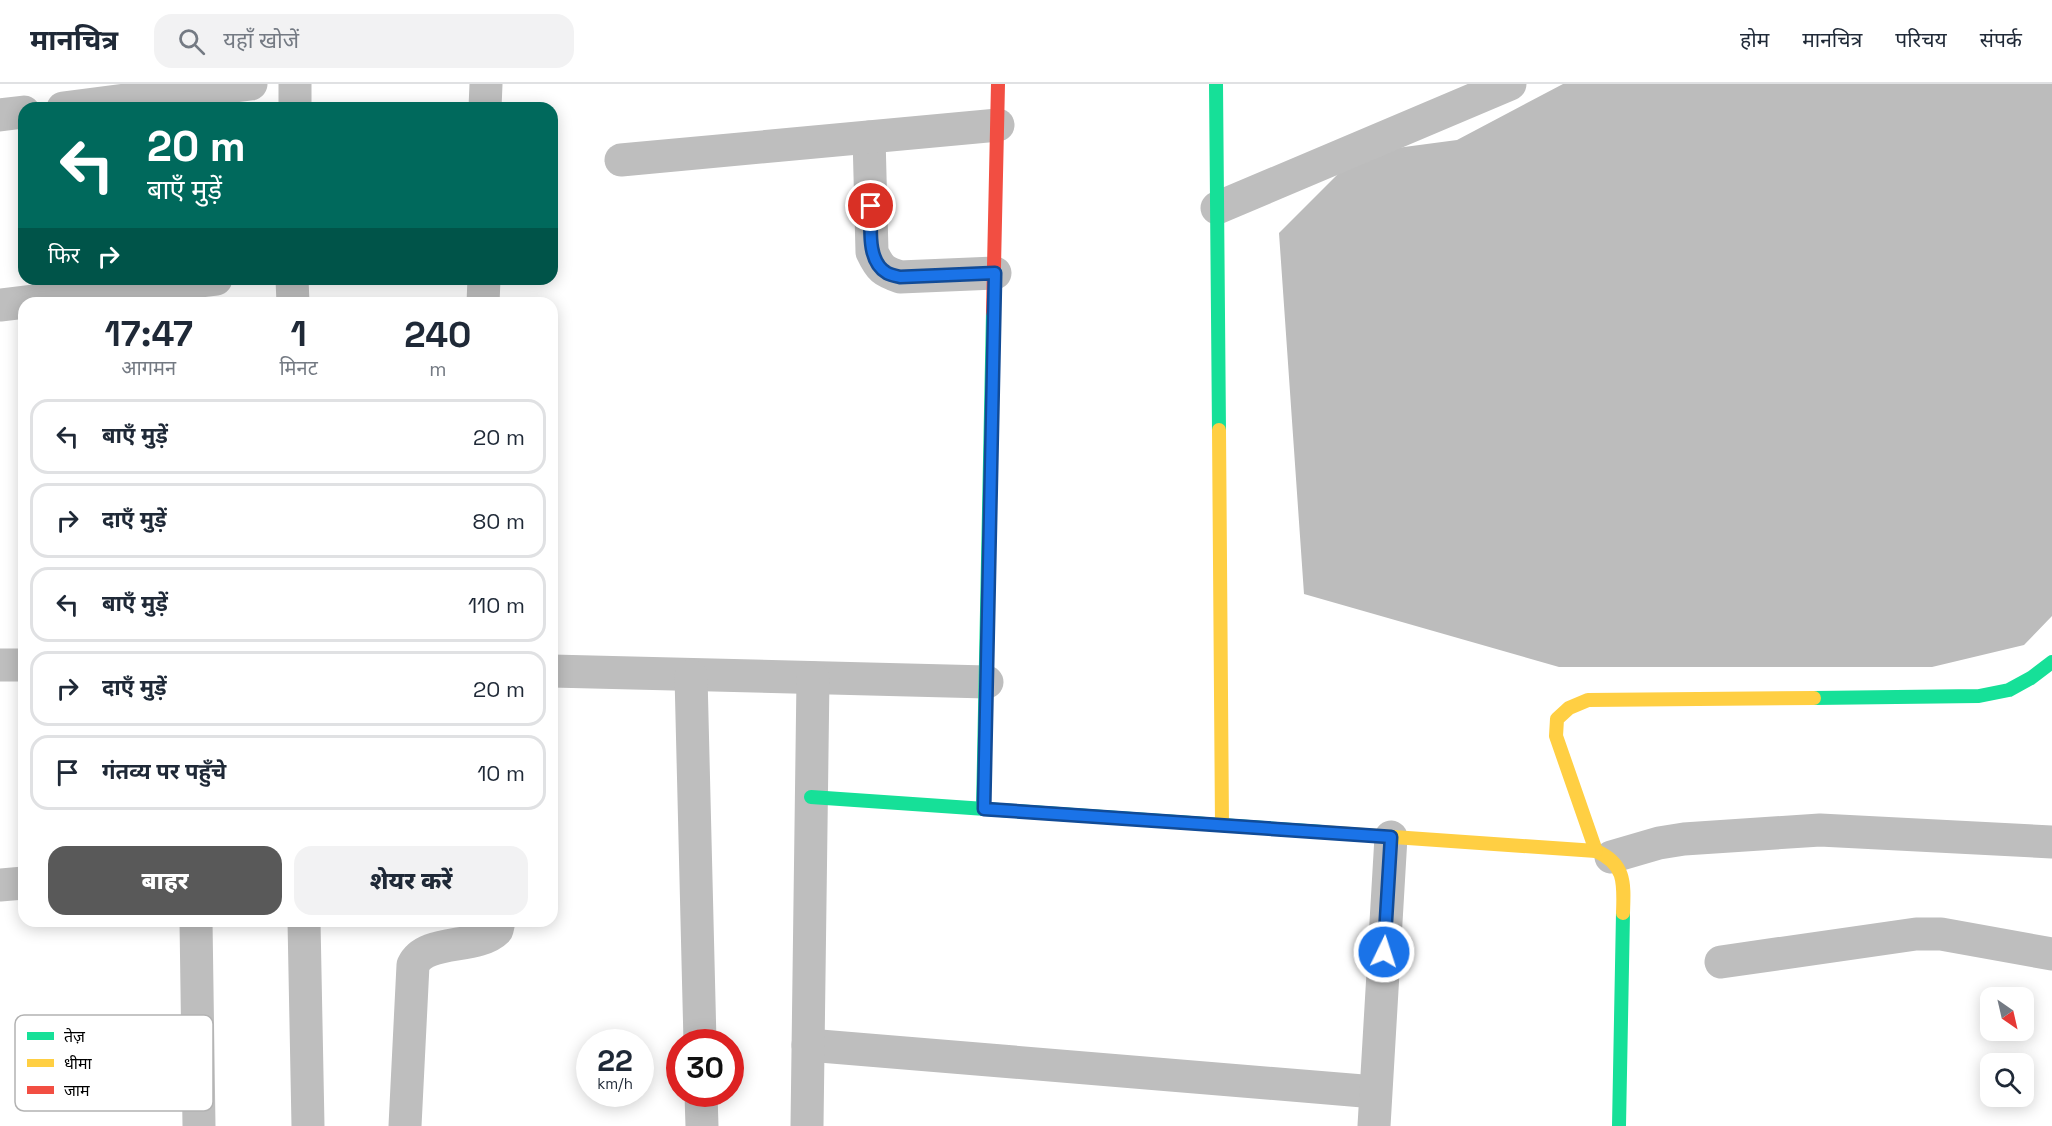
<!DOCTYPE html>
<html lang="hi">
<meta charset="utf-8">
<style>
body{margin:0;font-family:"Space Grotesk","Noto Sans Devanagari",sans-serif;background:#f2f2f3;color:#1f2937;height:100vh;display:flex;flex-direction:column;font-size:22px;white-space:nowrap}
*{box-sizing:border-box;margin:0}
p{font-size:20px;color:#747a83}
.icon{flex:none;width:33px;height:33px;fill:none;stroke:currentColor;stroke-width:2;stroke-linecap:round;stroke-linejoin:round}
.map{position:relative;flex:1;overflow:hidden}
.drawer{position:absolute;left:18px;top:213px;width:540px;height:630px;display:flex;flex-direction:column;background:#fff;border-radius:18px;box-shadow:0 3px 15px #0003}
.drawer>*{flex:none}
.banner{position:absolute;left:18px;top:18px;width:540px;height:183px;border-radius:18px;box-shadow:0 3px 15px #0003;background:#00695c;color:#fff;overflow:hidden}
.needle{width:39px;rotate:146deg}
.tools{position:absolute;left:1980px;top:903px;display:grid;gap:12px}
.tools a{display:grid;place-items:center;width:54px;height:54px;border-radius:12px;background:#fff;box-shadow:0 3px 15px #0003;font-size:30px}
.speed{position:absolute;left:576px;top:945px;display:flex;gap:12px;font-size:30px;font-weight:700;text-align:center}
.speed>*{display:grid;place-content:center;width:78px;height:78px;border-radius:50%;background:#fff;box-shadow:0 3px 15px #0003;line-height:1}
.speed small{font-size:15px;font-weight:400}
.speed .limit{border:9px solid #d22;background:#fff;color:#111}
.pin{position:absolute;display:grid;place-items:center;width:51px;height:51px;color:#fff;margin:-26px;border:3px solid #fff;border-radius:50%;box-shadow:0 2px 6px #0007}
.me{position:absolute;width:66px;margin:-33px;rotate:4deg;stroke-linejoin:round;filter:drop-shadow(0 0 4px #0008)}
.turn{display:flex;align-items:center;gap:21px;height:126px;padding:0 30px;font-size:27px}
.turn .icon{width:78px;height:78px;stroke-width:2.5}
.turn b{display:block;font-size:42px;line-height:51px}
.then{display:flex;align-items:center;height:57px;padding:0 30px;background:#0003;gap:12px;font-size:22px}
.eta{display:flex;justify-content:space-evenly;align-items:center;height:102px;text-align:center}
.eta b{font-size:36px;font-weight:800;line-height:42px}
.button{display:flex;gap:12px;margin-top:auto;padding:12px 30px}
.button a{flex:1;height:69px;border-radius:18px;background:#595959;color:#fff;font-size:24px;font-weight:800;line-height:69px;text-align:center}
.button a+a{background:#f2f2f3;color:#1f2937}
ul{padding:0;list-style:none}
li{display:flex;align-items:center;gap:18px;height:75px;margin:0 12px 9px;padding:0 18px;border:3px solid #e0e1e3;border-radius:18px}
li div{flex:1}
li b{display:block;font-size:22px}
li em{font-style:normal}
header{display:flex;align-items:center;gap:36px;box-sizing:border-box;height:84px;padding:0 30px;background:#fff;border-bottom:2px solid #e0e1e3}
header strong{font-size:28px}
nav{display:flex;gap:33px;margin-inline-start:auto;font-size:21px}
.search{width:420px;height:54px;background:#f2f2f3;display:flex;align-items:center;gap:15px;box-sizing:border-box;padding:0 21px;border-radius:18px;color:#747a83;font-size:22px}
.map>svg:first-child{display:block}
</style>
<header>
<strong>मानचित्र</strong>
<div class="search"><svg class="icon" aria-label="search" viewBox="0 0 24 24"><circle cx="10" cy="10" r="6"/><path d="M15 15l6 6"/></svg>यहाँ खोजें</div>
<nav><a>होम</a><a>मानचित्र</a><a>परिचय</a><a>संपर्क</a></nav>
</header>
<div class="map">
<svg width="2052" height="1042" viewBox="0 0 2052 1042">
<rect width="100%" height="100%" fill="#fff"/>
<!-- water -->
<path fill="#bcbcbc" d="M1563 0H2052V532L2024 561 1932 583H1559L1304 510 1279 149 1359 69 1457 56Z"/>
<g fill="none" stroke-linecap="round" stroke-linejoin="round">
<!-- street -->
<g stroke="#bebebe" stroke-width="33">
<path d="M63 24 251 0"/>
<path d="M295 24V0"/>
<path d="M485 24 486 0"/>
<path d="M0 31 24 28"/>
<path d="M869 53 872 168C880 185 883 187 900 193L995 189"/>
<path d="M621 76 998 41"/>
<path d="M1217 124 1510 0"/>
<path d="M292 195 293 219"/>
<path d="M483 219 484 195"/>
<path d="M0 221 216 195"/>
<path d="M0 581H24"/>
<path d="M552 587 987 598"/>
<path d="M691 592 700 958"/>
<path d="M1611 773 1659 759 1684 755 1820 746 2052 758"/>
<path d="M0 801 24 799"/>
<path d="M196 837 199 1042"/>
<path d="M304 837 308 1042"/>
<path d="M1721 878 1916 850H1941L2052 870"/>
<path d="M808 961 1375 1008"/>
<path d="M701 1010 702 1042"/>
<path d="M405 1042 413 881C425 854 477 866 497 846L499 837"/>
<path d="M807 1042 813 594"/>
<path d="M1374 1042 1391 753"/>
</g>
<!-- fast -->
<g stroke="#16e098" stroke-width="14">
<path d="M1216 0 1219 346"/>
<path d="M1814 614 1979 612 2009 606 2031 594 2052 578"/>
<path d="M811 713 1322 748"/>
<path d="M983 725 993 228"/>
<path d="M1619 1042 1623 829"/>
</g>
<!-- slow -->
<g stroke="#ffcf43" stroke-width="14">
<path d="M1219 346 1222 741"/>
<path d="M1322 748 1596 767C1626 780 1624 800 1623 829"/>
<path d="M1596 767 1556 652 1557 635 1569 624 1588 616 1814 614"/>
</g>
<!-- jam -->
<path stroke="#f24e42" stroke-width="14" d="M993 228 998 0"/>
</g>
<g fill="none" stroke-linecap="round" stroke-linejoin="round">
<!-- route casing -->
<g stroke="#114b97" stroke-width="15">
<path id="route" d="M871 122C871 142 866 177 887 189 891 191 896 192 900 193L995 189 984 725 1391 753 1384 868"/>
</g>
<!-- route -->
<use href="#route" stroke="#1a73e8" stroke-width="10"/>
</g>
<!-- legend -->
<rect x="15" y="931" width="198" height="96" rx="9" fill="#fff" stroke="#b2b2b2" stroke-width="1.5"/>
<rect x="27" y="948" width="27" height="8" fill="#16e098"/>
<rect x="27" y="975" width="27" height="8" fill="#ffcf43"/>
<rect x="27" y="1002" width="27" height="8" fill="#f24e42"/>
<g font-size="16" fill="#000">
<text x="64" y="958">तेज़</text>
<text x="64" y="985">धीमा</text>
<text x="64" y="1012">जाम</text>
</g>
</svg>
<div class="tools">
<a><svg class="needle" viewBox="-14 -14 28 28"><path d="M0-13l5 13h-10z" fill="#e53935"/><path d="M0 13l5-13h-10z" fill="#747a83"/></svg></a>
<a><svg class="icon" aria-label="search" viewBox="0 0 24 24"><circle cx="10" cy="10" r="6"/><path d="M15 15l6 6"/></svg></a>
</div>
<div class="speed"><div>22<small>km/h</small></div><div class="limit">30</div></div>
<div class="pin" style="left:871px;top:122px;background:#d93025"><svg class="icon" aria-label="arrive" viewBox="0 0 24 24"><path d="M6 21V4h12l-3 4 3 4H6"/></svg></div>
<svg class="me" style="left:1384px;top:868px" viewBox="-20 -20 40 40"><circle r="17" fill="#1a73e8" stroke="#fff" stroke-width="3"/><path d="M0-11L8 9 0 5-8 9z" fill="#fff"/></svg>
<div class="banner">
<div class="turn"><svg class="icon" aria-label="left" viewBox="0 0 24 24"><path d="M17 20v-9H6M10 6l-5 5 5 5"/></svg><div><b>20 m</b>बाएँ मुड़ें</div></div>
<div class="then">फिर<svg class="icon" aria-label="right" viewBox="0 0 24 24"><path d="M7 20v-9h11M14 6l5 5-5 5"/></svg></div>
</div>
<section class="drawer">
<div class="eta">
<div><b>17:47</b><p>आगमन</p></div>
<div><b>1</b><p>मिनट</p></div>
<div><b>240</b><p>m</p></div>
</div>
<ul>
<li><svg class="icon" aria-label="left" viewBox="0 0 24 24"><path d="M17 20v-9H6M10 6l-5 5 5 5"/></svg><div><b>बाएँ मुड़ें</b></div><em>20 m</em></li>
<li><svg class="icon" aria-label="right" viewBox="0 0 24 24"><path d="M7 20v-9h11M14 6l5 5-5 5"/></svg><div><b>दाएँ मुड़ें</b></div><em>80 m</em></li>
<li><svg class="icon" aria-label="left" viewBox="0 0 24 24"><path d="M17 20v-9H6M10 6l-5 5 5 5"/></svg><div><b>बाएँ मुड़ें</b></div><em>110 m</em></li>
<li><svg class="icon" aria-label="right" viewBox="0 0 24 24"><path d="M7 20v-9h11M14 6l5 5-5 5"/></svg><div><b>दाएँ मुड़ें</b></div><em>20 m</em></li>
<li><svg class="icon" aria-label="arrive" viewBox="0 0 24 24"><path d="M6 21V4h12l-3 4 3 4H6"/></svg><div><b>गंतव्य पर पहुँचे</b></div><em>10 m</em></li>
</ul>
<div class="button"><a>बाहर</a><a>शेयर करें</a></div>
</section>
</div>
